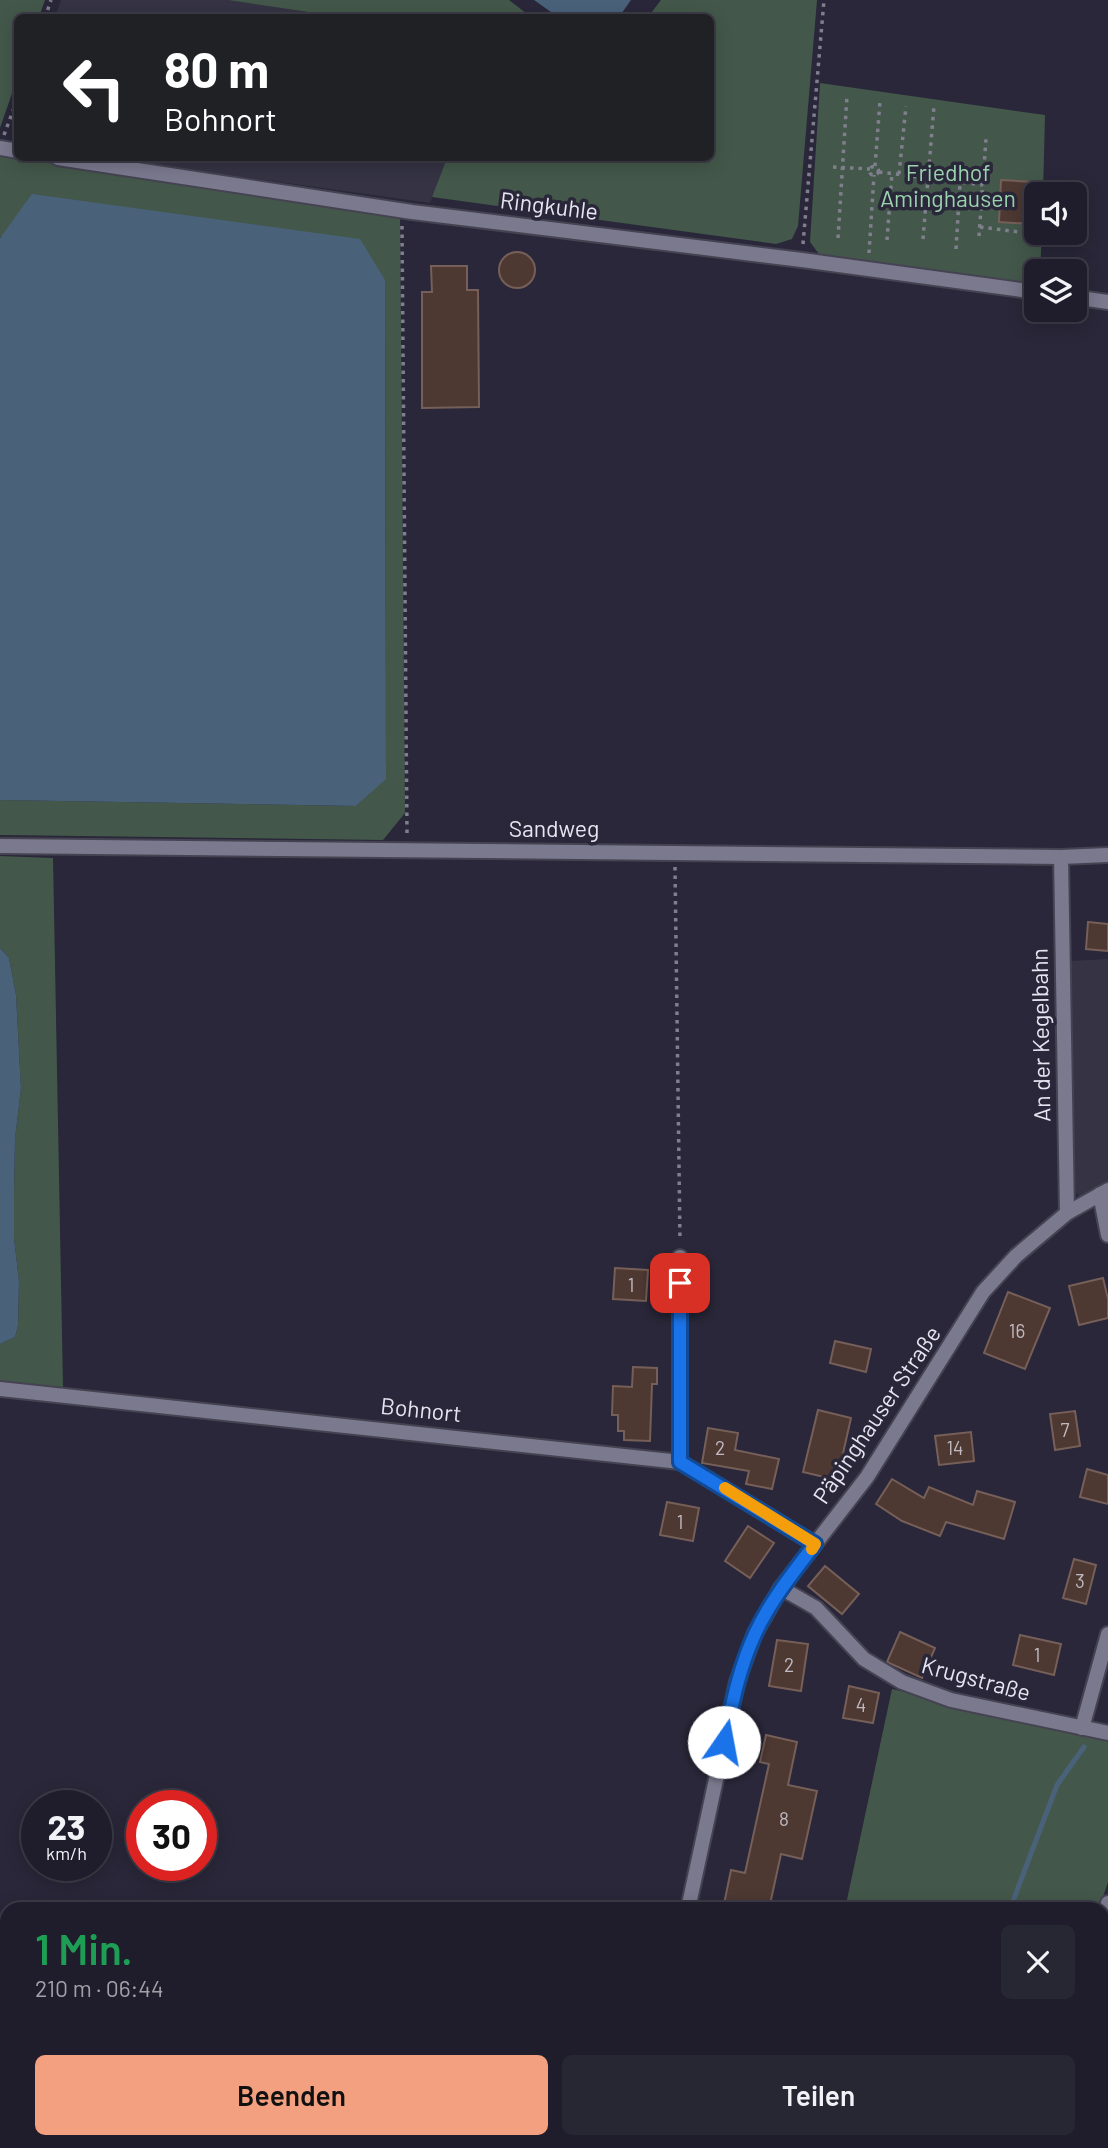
<!DOCTYPE html>
<html lang="de">
<meta charset="utf-8">
<style>
body{margin:0;font-family:Barlow,sans-serif;background:#272633;color:#f1f3f6;height:100vh;display:flex;flex-direction:column;font-size:26px;white-space:nowrap}
*{box-sizing:border-box;margin:0}
p{font-size:23px;color:#a1a2a9}
.icon{flex:none;width:38px;height:38px;fill:none;stroke:currentColor;stroke-width:2;stroke-linecap:round;stroke-linejoin:round}
.map{position:relative;flex:1;overflow:hidden}
.sheet{position:absolute;left:0px;top:1902px;width:1110px;height:247px;display:flex;flex-direction:column;background:#1f1d2b;border-radius:21px 21px 0 0;box-shadow:0 4px 18px #0003,0 0 0 2px #3c3b47}
.sheet>*{flex:none}
.hud{position:absolute;left:14px;top:14px;width:700px;height:147px;border-radius:10px;box-shadow:0 4px 18px #0003,0 0 0 2px #3c3b47;background:#202124;color:#fff;overflow:hidden}
.buttons{position:absolute;left:1024px;top:182px;display:grid;gap:14px}
.buttons a{display:grid;place-items:center;width:63px;height:63px;border-radius:10px;background:#1f1d2b;box-shadow:0 4px 18px #0003,0 0 0 2px #3c3b47;font-size:35px}
.speed{position:absolute;left:21px;top:1790px;display:flex;gap:14px;font-size:35px;font-weight:700;text-align:center}
.speed>*{display:grid;place-content:center;width:91px;height:91px;border-radius:50%;background:#1f1d2b;box-shadow:0 4px 18px #0003,0 0 0 2px #3c3b47;line-height:1}
.speed small{font-size:18px;font-weight:400}
.speed .limit{border:10px solid #d22;background:#fff;color:#111}
.pin{position:absolute;display:grid;place-items:center;width:60px;height:60px;color:#fff;margin:-30px;border-radius:14px;box-shadow:0 4px 10px #0006}
.me{position:absolute;width:77px;margin:-38px;rotate:12deg;stroke-linejoin:round;filter:drop-shadow(0 0 5px #0008)}
.turn{display:flex;align-items:center;gap:24px;height:147px;padding:0 35px;font-size:32px}
.turn .icon{width:91px;height:91px;stroke-width:2.5}
.turn b{display:block;font-size:49px;line-height:60px}
.round{display:grid;place-items:center;flex:none;width:74px;height:74px;border-radius:10px;background:#272633}
.summary{display:flex;align-items:center;justify-content:space-between;height:119px;padding:0 35px}
h1{font-size:42px;font-weight:600;line-height:52px;color:#1e9e55}
.button{display:flex;gap:14px;margin-top:auto;padding:14px 35px}
.button a{flex:1;height:80px;border-radius:10px;background:#f2a07f;color:#111;font-size:28px;font-weight:600;line-height:80px;text-align:center}
.button a+a{background:#272633;color:#f1f3f6}
.map>svg:first-child{display:block}
</style>
<div class="map">
<svg width="1108" height="2148" viewBox="0 0 1108 2148">
<rect width="100%" height="100%" fill="#292739"/>
<!-- industrial -->
<g fill="#353344">
<path d="M61 0H228L342 17 55 18Z"/>
<path d="M107 158H447L430 203Z"/>
<path d="M1108 959V1181L1080 1196 1071 1189 1070 961Z"/>
</g>
<!-- green -->
<g fill="#43584a">
<path d="M0 0H45L39 17 18 18 17 79 0 128Z"/>
<path d="M228 0H509L531 17H342Z"/>
<path d="M661 0H817L798 226 792 239 776 244 432 197 447 158H710V18L648 17Z"/>
<path d="M820 83 1045 115 1043 194H1036V233H1042L1040 271H1036V284L819 254 810 242Z"/>
<path d="M0 156 400 214 405 813 383 840 0 835V800L356 806 386 778 385 280 1 236 0 238Z"/>
<path d="M0 856 53 858 63 1388 0 1382V1344L15 1337 18 1326 19 1281 14 1238V1195L15 1139 21 1088 16 995 9 958 0 948Z"/>
<path d="M892 1689 1108 1739V1882L1099 1909H845Z"/>
<path d="M766 2142H1086L1084 2148H764Z"/>
</g>
<!-- water -->
<g fill="#49627a">
<path d="M534 0H631L619 17H558Z"/>
<path d="M32 194 360 239 385 280 386 779 356 806 0 800V238Z"/>
<path d="M0 948 9 958 16 995 21 1088 15 1139 14 1195V1238L19 1281 18 1326 15 1337 0 1344Z"/>
</g>
<g fill="none" stroke-linecap="round" stroke-linejoin="round">
<!-- stream -->
<g stroke="#49627a" stroke-width="5">
<path d="M1010 1909 1057 1785 1084 1747"/>
<path d="M920 2148 922 2142"/>
</g>
</g>
<!-- building -->
<g fill="#4d3832" stroke="#765f58" stroke-width="2">
<path d="M1001 180 1034 182 1032 224 999 222Z"/>
<circle cx="517" cy="270" r="18"/>
<path d="M431 266H467V290H478L479 407 422 408V292H432Z"/>
<path d="M1088 922 1108 924V951L1086 949Z"/>
<path d="M615 1268 648 1270 646 1301 613 1299Z"/>
<path d="M1103 1278 1108 1299V1318L1079 1325 1069 1286Z"/>
<path d="M1008 1292 1050 1308 1025 1369 984 1353Z"/>
<path d="M835 1341 871 1349 866 1372 830 1363Z"/>
<path d="M633 1367 657 1368V1384H652L650 1441 624 1440V1431H618V1415H612L613 1386 632 1387Z"/>
<path d="M818 1410 851 1418 837 1480 803 1472Z"/>
<path d="M1075 1411 1080 1446 1055 1450 1050 1414Z"/>
<path d="M708 1428 738 1433 735 1450 779 1459 772 1489 746 1484 749 1471 702 1463Z"/>
<path d="M971 1432 974 1461 939 1465 935 1436Z"/>
<path d="M1087 1469 1108 1475V1504L1080 1497Z"/>
<path d="M892 1479 924 1498 929 1487 973 1505 977 1491 1015 1502 1004 1539 946 1522 940 1536 902 1521 876 1504Z"/>
<path d="M667 1502 699 1508 693 1541 660 1535Z"/>
<path d="M748 1526 774 1543 750 1578 725 1561Z"/>
<path d="M1074 1559 1096 1565 1086 1604 1063 1598Z"/>
<path d="M825 1566 859 1594 842 1614 808 1586Z"/>
<path d="M900 1632 935 1648 922 1678 887 1662Z"/>
<path d="M1020 1635 1061 1644 1054 1675 1013 1665Z"/>
<path d="M777 1640 808 1644 801 1691 769 1686Z"/>
<path d="M849 1686 879 1693 873 1723 843 1718Z"/>
<path d="M766 1735 797 1742 788 1785 817 1791 802 1859 781 1854 769 1909H747L724 1904 731 1870 745 1873 769 1764 760 1762Z"/>
</g>
<g fill="none" stroke-linecap="round" stroke-linejoin="round">
<!-- minor casing -->
<g stroke="#454352" stroke-width="18">
<g id="minor">
<path d="M0 148 18 151"/>
<path d="M58 158 412 212 802 260 1036 292"/>
<path d="M1074 297 1108 302"/>
<path d="M0 846 1061 857 1108 855"/>
<path d="M1061 857 1067 1213"/>
<path d="M1100 1194 1108 1235"/>
<path d="M0 1389 680 1462 815 1544"/>
<path d="M680 1462V1257"/>
<path d="M781 1588 816 1608 864 1659 902 1682 951 1700 1108 1733"/>
<path d="M1082 1728 1108 1634"/>
<path d="M688 1909 737 1682 755 1633 781 1588 867 1477 983 1292 1016 1256 1067 1213 1108 1190"/>
<path d="M1107 1941 1105 1913 1108 1903"/>
<path d="M0 2085H7"/>
<path d="M497 2142 531 2148"/>
<path d="M596 2148 599 2142"/>
</g>
</g>
<!-- path -->
<g stroke="#807f8e" stroke-width="3.5" stroke-dasharray="3.5 5" stroke-linecap="butt">
<path d="M45 18 51 0"/>
<path d="M4 135 18 97"/>
<path d="M875 166 880 101"/>
<circle cx="874" cy="171" r="4.5"/>
<path d="M833 167 870 169"/>
<path d="M879 172 983 185"/>
<path d="M899 174 906 106"/>
<path d="M402 226 407 834"/>
<path d="M980 227 1027 233"/>
<path d="M979 236 986 139"/>
<path d="M838 238 847 96"/>
<path d="M923 239 934 106"/>
<path d="M887 240 892 173"/>
<path d="M803 244 824 0"/>
<path d="M956 249 960 183"/>
<path d="M869 253 874 175"/>
<path d="M675 867 680 1241"/>
<path d="M690 1737 708 1740"/>
</g>
<!-- minor -->
<use href="#minor" stroke="#7a798e" stroke-width="14"/>
</g>
<g fill="none" stroke-linecap="round" stroke-linejoin="round">
<!-- route casing -->
<g stroke="#114b97" stroke-width="18">
<path id="route" d="M680 1283V1462L815 1544C793 1573 770 1601 755 1634 739 1668 732 1705 724 1742"/>
</g>
<!-- route -->
<use href="#route" stroke="#1a73e8" stroke-width="12"/>
<!-- slow -->
<path stroke="#f59e0b" stroke-width="12" d="M725 1488 815 1544 812 1549"/>
</g>
<g text-anchor="middle" stroke-width="7" stroke-linejoin="round" paint-order="stroke">
<!-- number labels -->
<g font-size="19" fill="#c0bac1">
<text x="631" y="1292">1</text>
<text x="1017" y="1338">16</text>
<text x="1065" y="1437">7</text>
<text x="720" y="1455">2</text>
<text x="955" y="1455">14</text>
<text x="680" y="1529">1</text>
<text x="1080" y="1588">3</text>
<text x="1037" y="1662">1</text>
<text x="789" y="1672">2</text>
<text x="861" y="1712">4</text>
<text x="784" y="1826">8</text>
</g>
<!-- park labels -->
<g font-size="23" fill="#9ad3ae" stroke="#292739">
<text x="948" y="181">Friedhof<tspan x="948" dy="26">Aminghausen</tspan></text>
</g>
<!-- street labels -->
<g font-size="23" fill="#e6e5f1" stroke="#292739">
<text transform="translate(549 206) rotate(7)" y="8">Ringkuhle</text>
<text x="554" y="837">Sandweg</text>
<text transform="translate(1041 1035) rotate(-91)" y="8">An der Kegelbahn</text>
<text transform="translate(421 1410) rotate(6)" y="8">Bohnort</text>
<text transform="translate(877 1415) rotate(-56)" y="8">Päpinghauser Straße</text>
<text transform="translate(976 1679) rotate(15)" y="8">Krugstraße</text>
</g>
</g>
</svg>
<div class="buttons">
<a><svg class="icon" aria-label="sound" viewBox="0 0 24 24"><path d="M4 9h4l5-4v14l-5-4H4zM17 9q2 3 0 6"/></svg></a>
<a><svg class="icon" aria-label="layers" viewBox="0 0 24 24"><path d="M12 4l9 5-9 5-9-5zM3 14l9 5 9-5"/></svg></a>
</div>
<div class="speed"><div>23<small>km/h</small></div><div class="limit">30</div></div>
<div class="pin" style="left:680px;top:1283px;background:#d93025"><svg class="icon" aria-label="arrive" viewBox="0 0 24 24"><path d="M6 21V4h12l-3 4 3 4H6"/></svg></div>
<svg class="me" style="left:724px;top:1742px" viewBox="-20 -20 40 40"><circle r="19" fill="#fff"/><path d="M0-13L10 11 0 6-10 11z" fill="#1a73e8"/></svg>
<div class="hud">
<div class="turn"><svg class="icon" aria-label="left" viewBox="0 0 24 24"><path d="M17 20v-9H6M10 6l-5 5 5 5"/></svg><div><b>80 m</b>Bohnort</div></div>
</div>
<section class="sheet">
<div class="summary"><div><h1>1 Min.</h1><p>210 m · 06:44</p></div><a class="round"><svg class="icon" aria-label="close" viewBox="0 0 24 24"><path d="M6 6l12 12M18 6L6 18"/></svg></a></div>
<div class="button"><a>Beenden</a><a>Teilen</a></div>
</section>
</div>
